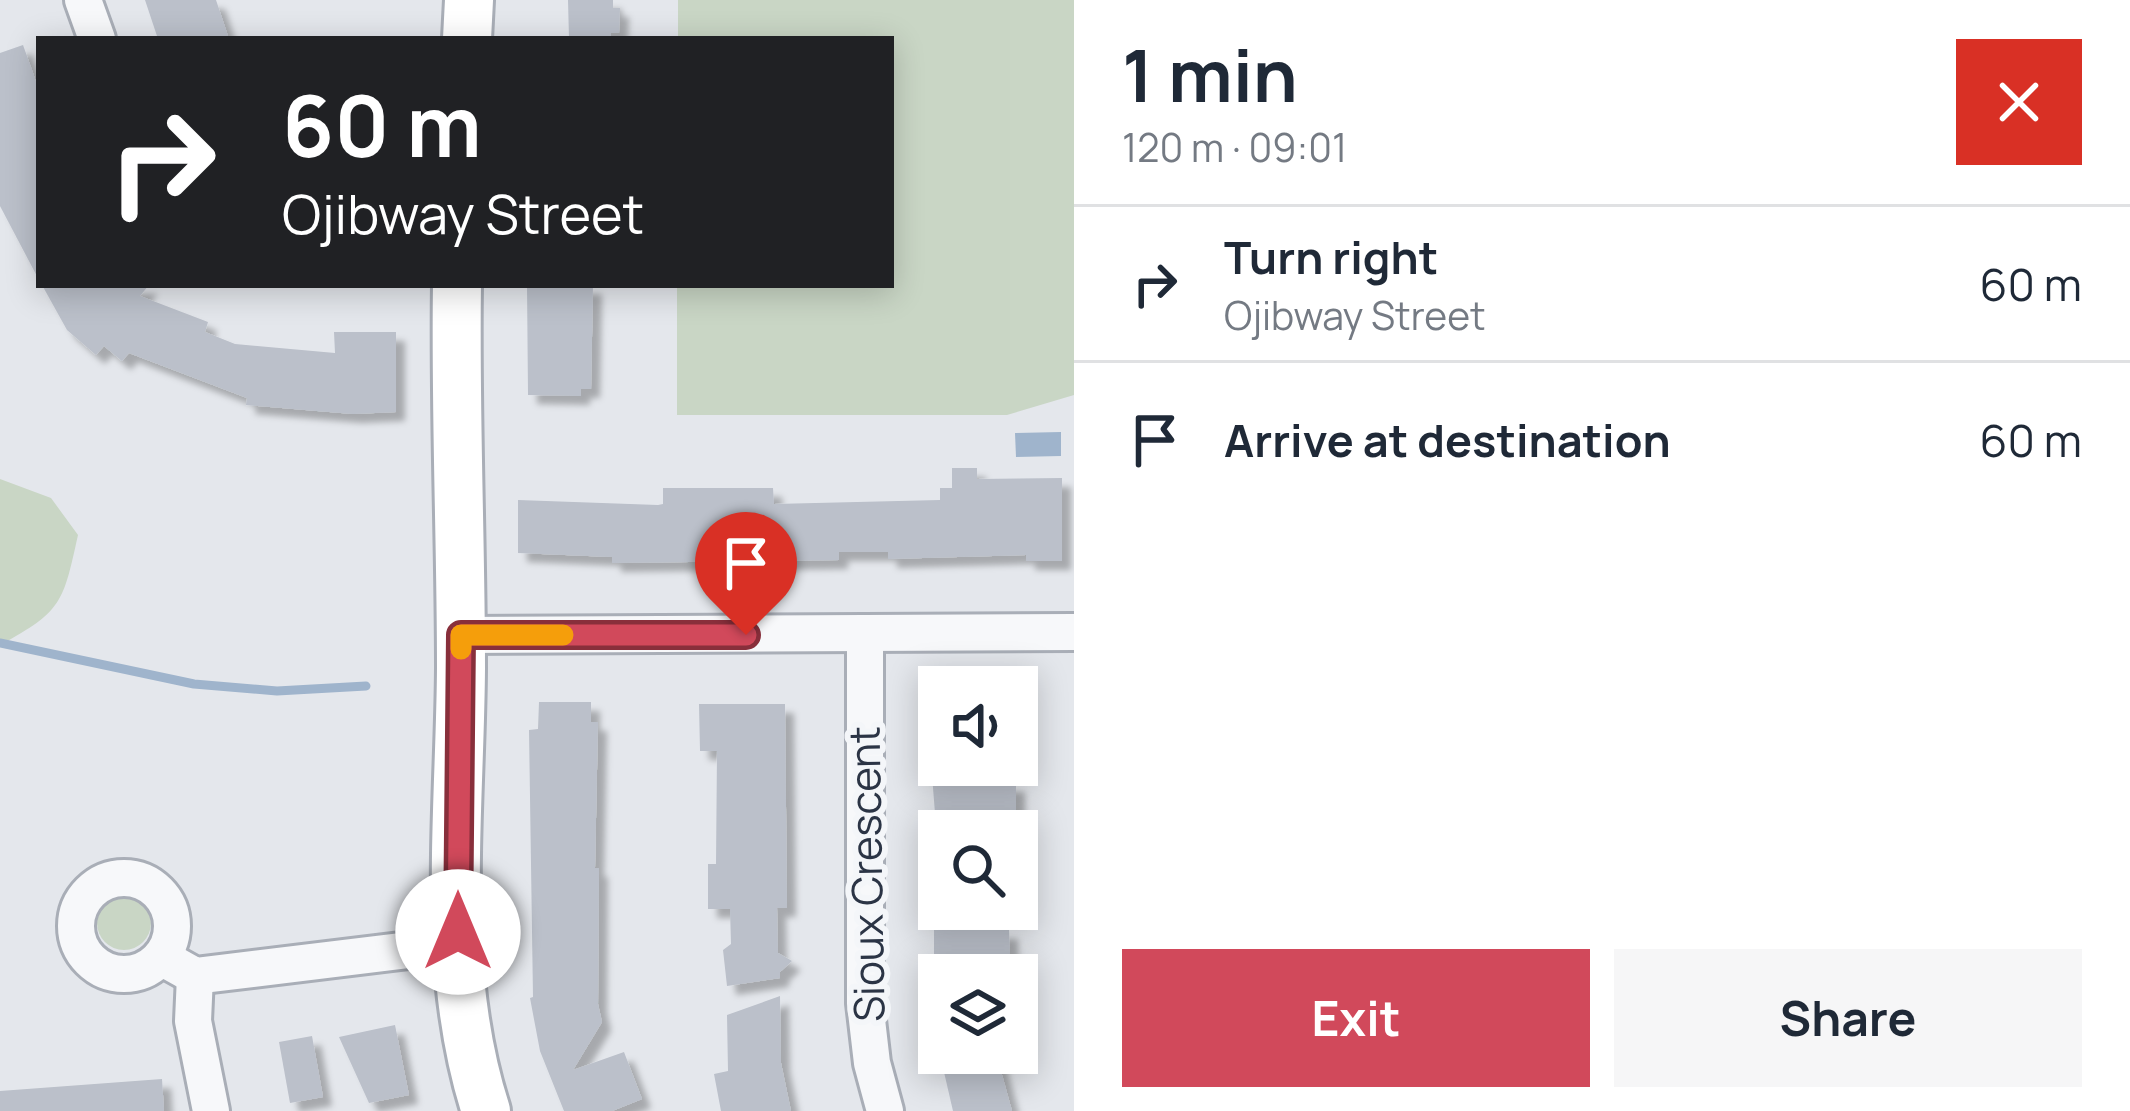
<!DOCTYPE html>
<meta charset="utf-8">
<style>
body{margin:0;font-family:Manrope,sans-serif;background:#f6f6f7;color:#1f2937;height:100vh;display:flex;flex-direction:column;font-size:45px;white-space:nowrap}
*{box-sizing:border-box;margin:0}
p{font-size:39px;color:#747a83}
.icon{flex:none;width:66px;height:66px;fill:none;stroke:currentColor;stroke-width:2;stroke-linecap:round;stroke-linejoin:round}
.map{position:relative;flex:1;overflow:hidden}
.details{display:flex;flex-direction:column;background:#fff;width:1056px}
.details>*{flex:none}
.hud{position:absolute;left:36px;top:36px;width:858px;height:252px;border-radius:0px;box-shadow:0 6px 30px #0003;background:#202124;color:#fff;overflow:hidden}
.buttons{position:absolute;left:918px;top:666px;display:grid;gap:24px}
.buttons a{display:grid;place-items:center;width:120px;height:120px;border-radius:0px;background:#fff;box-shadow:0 6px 30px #0003;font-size:60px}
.pin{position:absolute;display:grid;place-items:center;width:102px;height:102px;color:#fff;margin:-123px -51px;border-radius:50% 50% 50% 0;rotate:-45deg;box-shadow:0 0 12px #0007}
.pin .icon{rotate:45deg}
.me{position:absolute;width:132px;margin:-66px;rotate:0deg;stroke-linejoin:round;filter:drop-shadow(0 0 9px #0008)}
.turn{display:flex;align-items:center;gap:42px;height:252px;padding:0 48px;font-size:54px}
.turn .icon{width:156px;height:156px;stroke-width:2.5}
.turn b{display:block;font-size:84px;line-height:102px}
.round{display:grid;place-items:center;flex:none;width:126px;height:126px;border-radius:0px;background:#f6f6f7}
.overview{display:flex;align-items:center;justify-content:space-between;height:204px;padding:0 48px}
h1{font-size:72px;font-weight:700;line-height:90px}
.primary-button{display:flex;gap:24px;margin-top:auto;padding:24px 48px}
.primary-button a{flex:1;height:138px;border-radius:0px;background:#d1495b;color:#fff;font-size:48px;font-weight:700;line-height:138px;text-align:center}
.primary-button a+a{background:#f6f6f7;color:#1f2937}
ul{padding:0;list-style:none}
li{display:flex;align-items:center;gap:36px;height:156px;padding:0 48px;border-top:3px solid #e0e1e3}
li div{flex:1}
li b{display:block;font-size:45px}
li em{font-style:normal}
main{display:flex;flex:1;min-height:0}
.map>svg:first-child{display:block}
</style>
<main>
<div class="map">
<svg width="1074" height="1111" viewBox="0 0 1074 1111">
<defs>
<filter id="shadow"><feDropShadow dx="9" dy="9" stdDeviation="3" flood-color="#0004"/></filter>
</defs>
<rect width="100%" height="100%" fill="#e4e7ec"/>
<!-- green -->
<g fill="#c9d6c5">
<path d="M678 0H1074V395L1007 415H677V285H891V39H678Z"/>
<path d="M0 479 51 498 78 535C63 602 63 611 0 645Z"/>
<circle cx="124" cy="923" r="27"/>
</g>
<!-- water -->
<path fill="#9fb4cc" d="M1061 432V456L1016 457 1015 433Z"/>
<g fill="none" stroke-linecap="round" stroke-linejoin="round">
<!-- stream -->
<path stroke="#9fb4cc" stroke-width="9" d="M0 643 194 684 277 691 366 686"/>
</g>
<!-- building -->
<g fill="#bbc0ca" filter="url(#shadow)">
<path d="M145 0H216L229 39H158Z"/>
<path d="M568 0H613V8H620L619 33H611V39H569Z"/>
<path d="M23 45 39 90V280L0 206V53Z"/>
<path d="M42 285H149L140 296 208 322 205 332 235 344 335 353 334 332H396V412L353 414 246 405 247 398 129 353 122 361 104 346 96 355 67 330Z"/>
<path d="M527 285H593L591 389H581V396L528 395Z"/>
<path d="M952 468H977V479L1062 478V561H1026V555L888 559V552H839V560L612 563V557L518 553V500L658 505 663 504V488H773L774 504 940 500V488H952Z"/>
<path d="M539 702H591V722H598L595 868H599L598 1004 602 1022 573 1070 624 1052 642 1099 612 1111H564L540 1051 530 998 533 997 529 730 538 729Z"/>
<path d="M699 704H785L787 908H777L778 953 792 961 780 972V978L727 986 723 950 731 944 730 909H708V864H716L717 751H700Z"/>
<path d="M968 774V783H1016V825L936 826 932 775Z"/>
<path d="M934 909 990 913V930H1009L1010 955H991V967H934Z"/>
<path d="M780 996 781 1063 791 1111H721L714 1074 728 1071 727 1015Z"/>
<path d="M395 1025 409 1095 369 1103 339 1037Z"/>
<path d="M312 1036 323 1097 290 1103 279 1042Z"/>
<path d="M944 1053H996L1012 1111H953L941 1059Z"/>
<path d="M162 1079 164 1111H0V1091Z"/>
</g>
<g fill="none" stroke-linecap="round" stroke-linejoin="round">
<!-- minor casing -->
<g stroke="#a9aeb7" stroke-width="42">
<g id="minor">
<path d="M83 0 97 39"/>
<path d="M461 635 1074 632"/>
<path d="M865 635V1003L872 1063 885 1111"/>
<circle cx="124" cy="926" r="48"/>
<path d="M161 957 195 976 458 944"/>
<path d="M195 976 193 1021 211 1111"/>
</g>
</g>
<!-- secondary casing -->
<g stroke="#a9aeb7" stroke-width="54">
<g id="secondary">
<path d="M467 39 469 0"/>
<path d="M457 285C455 412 461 540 461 668 460 814 440 970 486 1111"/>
</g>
</g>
<!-- minor -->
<use href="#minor" stroke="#f7f8fa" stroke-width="36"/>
<!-- secondary -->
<use href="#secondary" stroke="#fff" stroke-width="48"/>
</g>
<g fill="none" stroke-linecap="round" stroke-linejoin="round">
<!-- route casing -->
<g stroke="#882f3b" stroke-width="30">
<path id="route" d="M458 932 461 635H746"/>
</g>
<!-- route -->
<use href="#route" stroke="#d1495b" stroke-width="21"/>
<!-- slow -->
<path stroke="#f59e0b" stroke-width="21" d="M461 649V635H563"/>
</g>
<g text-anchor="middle" stroke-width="12" stroke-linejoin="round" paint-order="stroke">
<!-- street labels -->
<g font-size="42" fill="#2b3445" stroke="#f4f6f9">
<text transform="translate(867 874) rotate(-91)" y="15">Sioux Crescent</text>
</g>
</g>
</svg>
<div class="buttons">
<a><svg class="icon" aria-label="sound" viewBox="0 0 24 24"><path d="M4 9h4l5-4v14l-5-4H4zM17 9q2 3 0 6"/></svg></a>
<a><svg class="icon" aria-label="search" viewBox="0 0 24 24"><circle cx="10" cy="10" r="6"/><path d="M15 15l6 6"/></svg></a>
<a><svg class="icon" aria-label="layers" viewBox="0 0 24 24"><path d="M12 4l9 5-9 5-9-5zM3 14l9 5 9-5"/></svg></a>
</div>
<div class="pin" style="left:746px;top:635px;background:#d93025"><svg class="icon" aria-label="arrive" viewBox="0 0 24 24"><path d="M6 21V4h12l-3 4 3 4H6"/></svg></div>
<svg class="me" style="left:458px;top:932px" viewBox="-20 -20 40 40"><circle r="19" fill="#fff"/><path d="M0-13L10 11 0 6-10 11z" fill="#d1495b"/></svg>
<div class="hud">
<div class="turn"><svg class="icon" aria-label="right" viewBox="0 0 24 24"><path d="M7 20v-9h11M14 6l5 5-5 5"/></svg><div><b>60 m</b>Ojibway Street</div></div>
</div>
</div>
<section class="details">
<div class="overview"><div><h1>1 min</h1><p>120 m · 09:01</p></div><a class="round" style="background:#d93025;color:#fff"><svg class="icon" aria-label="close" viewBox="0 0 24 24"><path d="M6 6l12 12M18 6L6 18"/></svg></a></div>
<ul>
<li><svg class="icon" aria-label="right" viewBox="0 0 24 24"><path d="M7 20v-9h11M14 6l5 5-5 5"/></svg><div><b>Turn right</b><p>Ojibway Street</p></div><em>60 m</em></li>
<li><svg class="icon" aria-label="arrive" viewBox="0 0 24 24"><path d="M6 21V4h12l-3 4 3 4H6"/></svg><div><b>Arrive at destination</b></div><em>60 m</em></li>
</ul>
<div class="primary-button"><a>Exit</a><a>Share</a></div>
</section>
</main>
